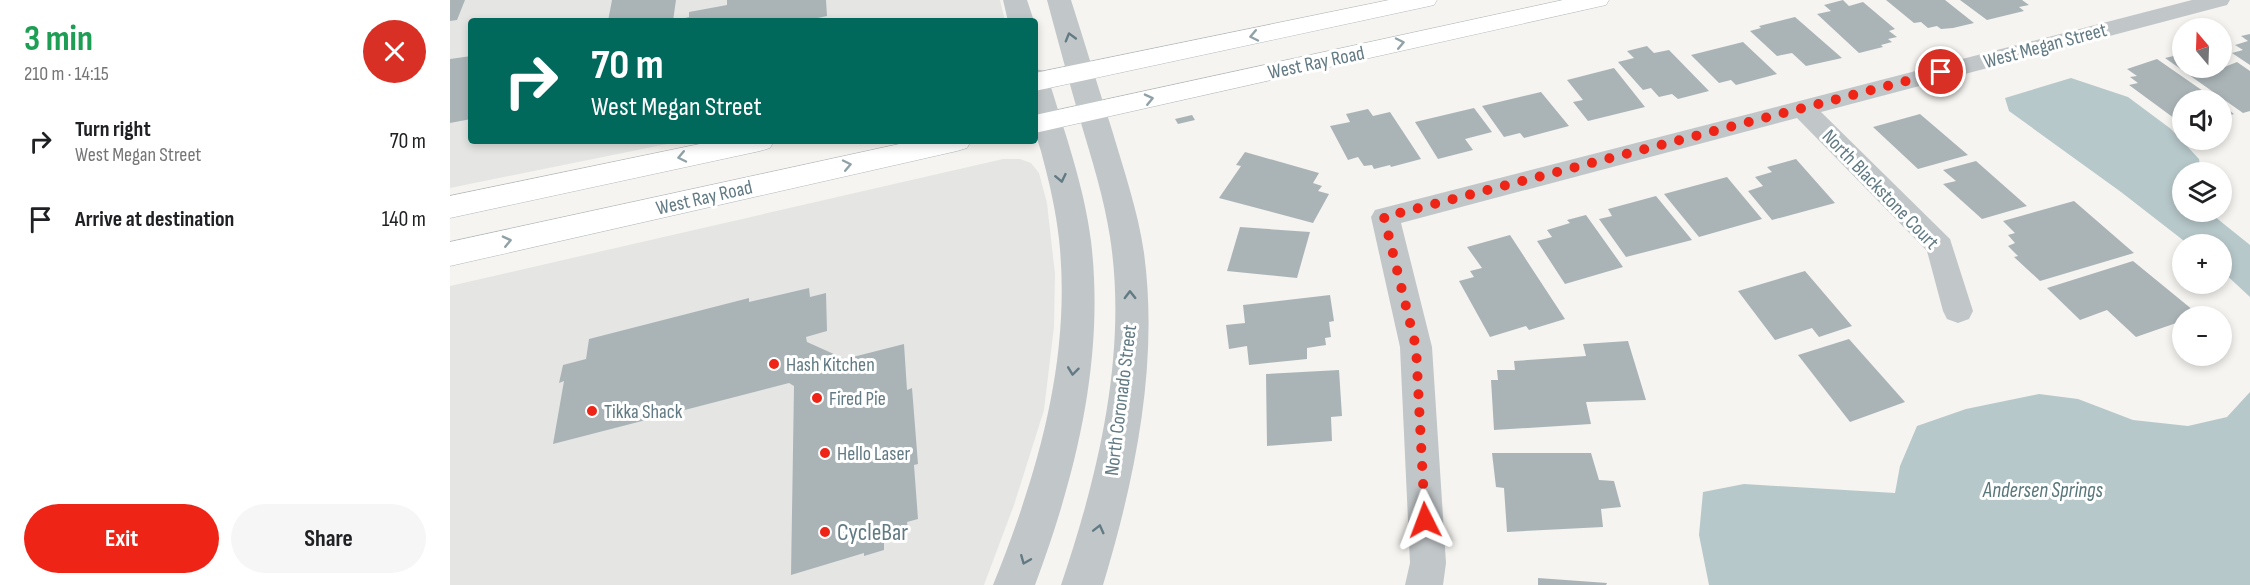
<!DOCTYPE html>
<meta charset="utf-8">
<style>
body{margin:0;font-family:"Sofia Sans Condensed",sans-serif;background:#f6f6f6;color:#202124;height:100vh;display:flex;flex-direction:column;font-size:22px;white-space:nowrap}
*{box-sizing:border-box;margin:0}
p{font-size:20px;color:#757577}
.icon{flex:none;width:33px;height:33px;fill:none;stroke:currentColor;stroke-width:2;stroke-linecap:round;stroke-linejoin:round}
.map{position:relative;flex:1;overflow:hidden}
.sheet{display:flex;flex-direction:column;background:#fff;width:450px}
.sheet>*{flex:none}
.top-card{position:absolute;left:18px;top:18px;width:570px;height:126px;border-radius:6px;box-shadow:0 3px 9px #0003;background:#00695c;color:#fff;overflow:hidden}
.needle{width:39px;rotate:341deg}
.buttons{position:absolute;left:1722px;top:18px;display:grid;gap:12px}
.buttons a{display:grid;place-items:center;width:60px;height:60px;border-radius:50%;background:#fff;box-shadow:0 3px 9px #0003;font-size:30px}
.pin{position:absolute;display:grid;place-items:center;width:51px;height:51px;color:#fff;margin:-26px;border:3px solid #fff;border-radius:50%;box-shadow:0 2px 6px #0007}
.me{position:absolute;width:66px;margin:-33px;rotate:357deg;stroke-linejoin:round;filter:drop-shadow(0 0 4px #0008)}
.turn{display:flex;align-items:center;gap:21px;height:126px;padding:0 24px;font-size:27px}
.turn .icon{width:78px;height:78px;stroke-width:2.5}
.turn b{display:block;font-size:42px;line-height:51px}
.round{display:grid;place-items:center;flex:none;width:63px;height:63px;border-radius:32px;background:#f6f6f6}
.summary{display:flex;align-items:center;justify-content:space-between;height:102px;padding:0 24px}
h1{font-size:36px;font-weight:700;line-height:45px;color:#1e9e55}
.button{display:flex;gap:12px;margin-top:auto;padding:12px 24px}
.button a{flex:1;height:69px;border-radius:36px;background:#ee2417;color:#fff;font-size:24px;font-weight:700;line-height:69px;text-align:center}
.button a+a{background:#f6f6f6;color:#202124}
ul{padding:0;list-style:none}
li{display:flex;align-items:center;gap:18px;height:78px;padding:0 24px}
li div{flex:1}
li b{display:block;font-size:22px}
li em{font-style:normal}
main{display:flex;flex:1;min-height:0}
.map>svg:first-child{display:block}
</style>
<main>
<section class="sheet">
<div class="summary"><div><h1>3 min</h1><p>210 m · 14:15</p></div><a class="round" style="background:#d93025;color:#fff"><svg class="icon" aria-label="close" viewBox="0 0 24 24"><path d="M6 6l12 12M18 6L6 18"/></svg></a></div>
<ul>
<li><svg class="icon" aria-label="right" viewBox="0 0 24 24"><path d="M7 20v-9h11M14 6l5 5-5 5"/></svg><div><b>Turn right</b><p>West Megan Street</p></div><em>70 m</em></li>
<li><svg class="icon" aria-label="arrive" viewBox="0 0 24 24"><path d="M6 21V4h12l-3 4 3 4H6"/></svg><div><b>Arrive at destination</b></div><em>140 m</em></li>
</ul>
<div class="button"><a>Exit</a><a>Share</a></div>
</section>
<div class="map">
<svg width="1800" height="585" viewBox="0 0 1800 585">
<rect width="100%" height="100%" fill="#f5f4f0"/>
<!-- built -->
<g fill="#e5e6e4">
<path d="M0 0H550L555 21H21V141H232L0 188Z"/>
<path d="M553 159H570L581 163 589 173 597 203 605 274 604 327 594 410 564 505 534 585H0V286Z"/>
</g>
<!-- water -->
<g fill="#b7c8ca">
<path d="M1621 78 1678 97 1721 129 1749 159 1751 172H1732V212H1759L1800 245V297L1772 271V244H1738L1671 192 1559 111 1555 98Z"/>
<path d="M1800 392V585H1259L1249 535 1253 492 1294 484 1445 493 1450 466 1467 426 1516 409 1589 394 1628 399 1683 420 1738 426 1777 417Z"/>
</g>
<!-- building -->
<g fill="#aab4b7">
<path d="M0 0H15L7 20 0 21Z"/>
<path d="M162 0H226L223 21H158Z"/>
<path d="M277 0H376L377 16 354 21H224L239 17V12L277 5Z"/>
<path d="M1393 0 1399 6 1413 2 1445 29 1439 31 1447 37 1438 39 1442 42 1431 45 1433 47 1409 53 1367 14 1381 11 1374 5Z"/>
<path d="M1436 0H1495L1524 23 1503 28 1491 29 1487 26 1478 28 1471 22 1464 23Z"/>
<path d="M1510 0H1572L1579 5 1569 7 1574 11 1537 20Z"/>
<path d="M1345 17 1392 58 1356 66 1342 53 1327 56 1300 31 1311 28 1309 26Z"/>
<path d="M1800 34V65L1782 53 1793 50 1785 45 1798 41 1791 36Z"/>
<path d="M1293 42 1327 74 1286 85 1281 80 1269 83 1241 55Z"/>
<path d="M1197 46 1204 53 1219 50 1259 91 1228 99 1222 94 1209 97 1201 88 1193 90 1168 62 1184 58 1177 51Z"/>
<path d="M1732 54V68H1772L1787 62 1800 71V111L1793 113 1715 58Z"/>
<path d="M21 56V119L0 123V59Z"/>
<path d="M1707 59 1766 100H1732V124L1679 85 1688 83 1680 77 1687 76 1677 69Z"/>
<path d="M1164 68 1195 107 1138 121 1123 102 1133 100 1117 80Z"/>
<path d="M1091 92 1119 126 1074 138 1070 133 1054 137 1032 106Z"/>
<path d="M1772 105 1784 114 1772 118Z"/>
<path d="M1024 108 1042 132 1015 139 1023 150 988 159 965 122Z"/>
<path d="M918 109 923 116 940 112 971 159 941 167 940 165 924 169 922 165 914 166 908 157 898 160 880 126 900 122 896 114Z"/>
<path d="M1470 114 1518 155 1468 169 1423 127Z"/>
<path d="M742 115 745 120 728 124 725 119Z"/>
<path d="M795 152 869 173 863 183 872 186 868 191 879 194 863 223 769 198 791 166 786 165Z"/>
<path d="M1346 159 1385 203 1322 220 1298 191 1313 186 1305 177 1322 172 1317 167Z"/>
<path d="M1526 161 1577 206 1532 219 1493 184 1506 181 1493 170Z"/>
<path d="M1277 177 1312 219 1249 237 1214 194Z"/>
<path d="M1206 196 1242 240 1176 257 1149 219 1162 216 1158 209Z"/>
<path d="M1624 201 1684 253 1590 281 1564 257 1568 256 1558 246 1565 243 1558 235 1565 233 1553 221Z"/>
<path d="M1136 215 1173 267 1115 284 1087 241 1102 237 1097 230 1120 223 1117 220Z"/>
<path d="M790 227 860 232 847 278 777 271Z"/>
<path d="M1060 235 1115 319 1079 330 1076 326 1040 337 1009 281 1024 277 1020 271 1032 268 1017 247Z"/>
<path d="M1683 261 1749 315 1732 316V321L1686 337 1657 310 1630 320 1597 288Z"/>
<path d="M1355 271 1402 326 1369 337 1362 328 1325 340 1288 291Z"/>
<path d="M359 288 360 297 376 293 377 331 356 337 357 342 395 359 454 344 457 390 462 388 468 464 464 465 468 519 457 522 458 530 434 537V550L414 556V553L341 575 344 386 339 383 103 444 114 381 109 383 113 365 136 359 139 339 299 298V302Z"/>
<path d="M880 295 884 321 879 322 881 337 875 338 876 345 857 348V359L799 365 797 346 779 349 776 325 795 323 793 305Z"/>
<path d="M1399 339 1455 402 1400 422 1348 355Z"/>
<path d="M1178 341 1196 400 1136 402 1141 424 1044 430 1041 380H1048L1047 370H1065L1064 361 1136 356 1133 344Z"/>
<path d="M889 370 892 416 881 417 882 441 817 446 816 374Z"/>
<path d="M1042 453H1141L1149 480 1164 481 1171 507 1151 509 1153 527 1057 532 1054 488 1046 487Z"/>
<path d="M1088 578 1157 583 1156 585H1088Z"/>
</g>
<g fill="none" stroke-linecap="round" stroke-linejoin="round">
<!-- primary casing -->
<g stroke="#b2b8ba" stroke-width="1">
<g id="primary">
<path d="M939 0H987L984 5 975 7 585 91V73Z"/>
<path d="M1113 0H1159L1156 5 1147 7 585 133V115Z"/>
<path d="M264 141H324L320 148 310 151 0 218V196Z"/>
<path d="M463 141H521L517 148 507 151 0 266V242Z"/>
</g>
</g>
<!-- minor -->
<path fill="#c1c6c8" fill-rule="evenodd" d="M1742 0H1780L1777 5 1371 112 1500 239 1523 311 1519 319 1508 323 1497 319 1493 311 1477 251 1347 118 951 223 982 347 996 563 993 585H955L960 563 950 347 921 217 925 210Z"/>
<!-- tertiary -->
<g fill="#c1c6c8" fill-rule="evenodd">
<path d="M553 0H577L584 21H558Z"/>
<path d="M597 0H621C635 44 648 87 662 130 674 171 688 211 694 253 709 364 685 479 653 585H611C648 476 678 353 660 237 654 198 642 160 631 123 619 82 608 41 597 0Z"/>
<path d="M585 69 595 71 598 77C614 131 634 185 641 241 655 359 626 475 585 585H543C587 476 622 359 609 239 606 212 600 185 593 159 591 149 586 138 585 128 582 109 585 88 585 69Z"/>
</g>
<!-- primary -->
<use href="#primary" fill="#fff" fill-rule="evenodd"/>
</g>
<!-- one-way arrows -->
<defs><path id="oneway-chevron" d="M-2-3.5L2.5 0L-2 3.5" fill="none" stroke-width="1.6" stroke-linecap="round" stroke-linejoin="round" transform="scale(1.5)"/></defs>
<g stroke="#90a2a8">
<use href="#oneway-chevron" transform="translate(804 36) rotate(168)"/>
<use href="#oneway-chevron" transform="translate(950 43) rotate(-12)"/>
<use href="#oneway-chevron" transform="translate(699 99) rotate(-13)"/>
<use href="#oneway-chevron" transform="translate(232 157) rotate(168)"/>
<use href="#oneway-chevron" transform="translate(397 165) rotate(-12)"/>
<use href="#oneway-chevron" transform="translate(57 241) rotate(-13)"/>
</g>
<g stroke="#617a83">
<use href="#oneway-chevron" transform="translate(620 37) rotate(-106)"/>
<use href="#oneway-chevron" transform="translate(611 178) rotate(78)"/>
<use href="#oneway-chevron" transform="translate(680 295) rotate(-91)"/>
<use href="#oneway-chevron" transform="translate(623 371) rotate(97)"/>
<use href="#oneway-chevron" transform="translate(649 529) rotate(-76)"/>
<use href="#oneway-chevron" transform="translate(575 560) rotate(112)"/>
</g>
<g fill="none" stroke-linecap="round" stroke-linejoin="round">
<!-- route -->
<path stroke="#ee2417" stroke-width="10" stroke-dasharray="0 18" d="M975 520 966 347 934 217 1491 72"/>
</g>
<!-- markers -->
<g fill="#ee2417" stroke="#fff" stroke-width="2">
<circle cx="324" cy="364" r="6"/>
<circle cx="367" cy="398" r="6"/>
<circle cx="142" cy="411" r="6"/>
<circle cx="375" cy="453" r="6"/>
<circle cx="375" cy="532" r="6"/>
</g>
<g text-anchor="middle" stroke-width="6" stroke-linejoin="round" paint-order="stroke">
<!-- street labels -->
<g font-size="20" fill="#617a83" stroke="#fff">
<text transform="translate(1595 45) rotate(-15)" y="7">West Megan Street</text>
<text transform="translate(866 62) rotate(-12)" y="7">West Ray Road</text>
<text transform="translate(1431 189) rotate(46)" y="7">North Blackstone Court</text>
<text transform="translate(254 197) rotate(-13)" y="7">West Ray Road</text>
<text transform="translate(670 400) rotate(-83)" y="7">North Coronado Street</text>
</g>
<!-- poi labels -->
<g font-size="20" fill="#617a83" stroke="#fff" text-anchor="start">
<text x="336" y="371">Hash Kitchen</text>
<text x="379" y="405">Fired Pie</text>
<text x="154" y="418">Tikka Shack</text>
<text x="387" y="460">Hello Laser</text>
</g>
<!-- water labels -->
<g font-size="21" font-style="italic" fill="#58777a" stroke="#fff">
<text x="1593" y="497">Andersen Springs</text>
</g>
<!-- near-poi labels -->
<g font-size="24" fill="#617a83" stroke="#fff" text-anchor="start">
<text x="387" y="540">CycleBar</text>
</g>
</g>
</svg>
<div class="buttons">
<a><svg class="needle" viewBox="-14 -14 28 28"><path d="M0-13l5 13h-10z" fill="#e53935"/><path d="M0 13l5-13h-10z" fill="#757577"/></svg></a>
<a><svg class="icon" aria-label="sound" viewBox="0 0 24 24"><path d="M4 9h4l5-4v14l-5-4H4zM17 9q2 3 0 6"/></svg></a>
<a><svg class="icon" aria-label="layers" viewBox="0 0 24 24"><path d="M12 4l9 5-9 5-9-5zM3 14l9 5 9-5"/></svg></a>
<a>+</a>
<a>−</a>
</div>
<div class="pin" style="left:1491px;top:72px;background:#d93025"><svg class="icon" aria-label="arrive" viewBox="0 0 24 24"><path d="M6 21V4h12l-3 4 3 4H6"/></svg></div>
<svg class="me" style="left:975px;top:520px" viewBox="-20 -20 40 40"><path d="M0-17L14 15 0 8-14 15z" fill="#ee2417" stroke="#fff" stroke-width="4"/></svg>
<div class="top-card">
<div class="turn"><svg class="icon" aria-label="right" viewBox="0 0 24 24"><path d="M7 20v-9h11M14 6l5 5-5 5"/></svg><div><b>70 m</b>West Megan Street</div></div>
</div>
</div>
</main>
